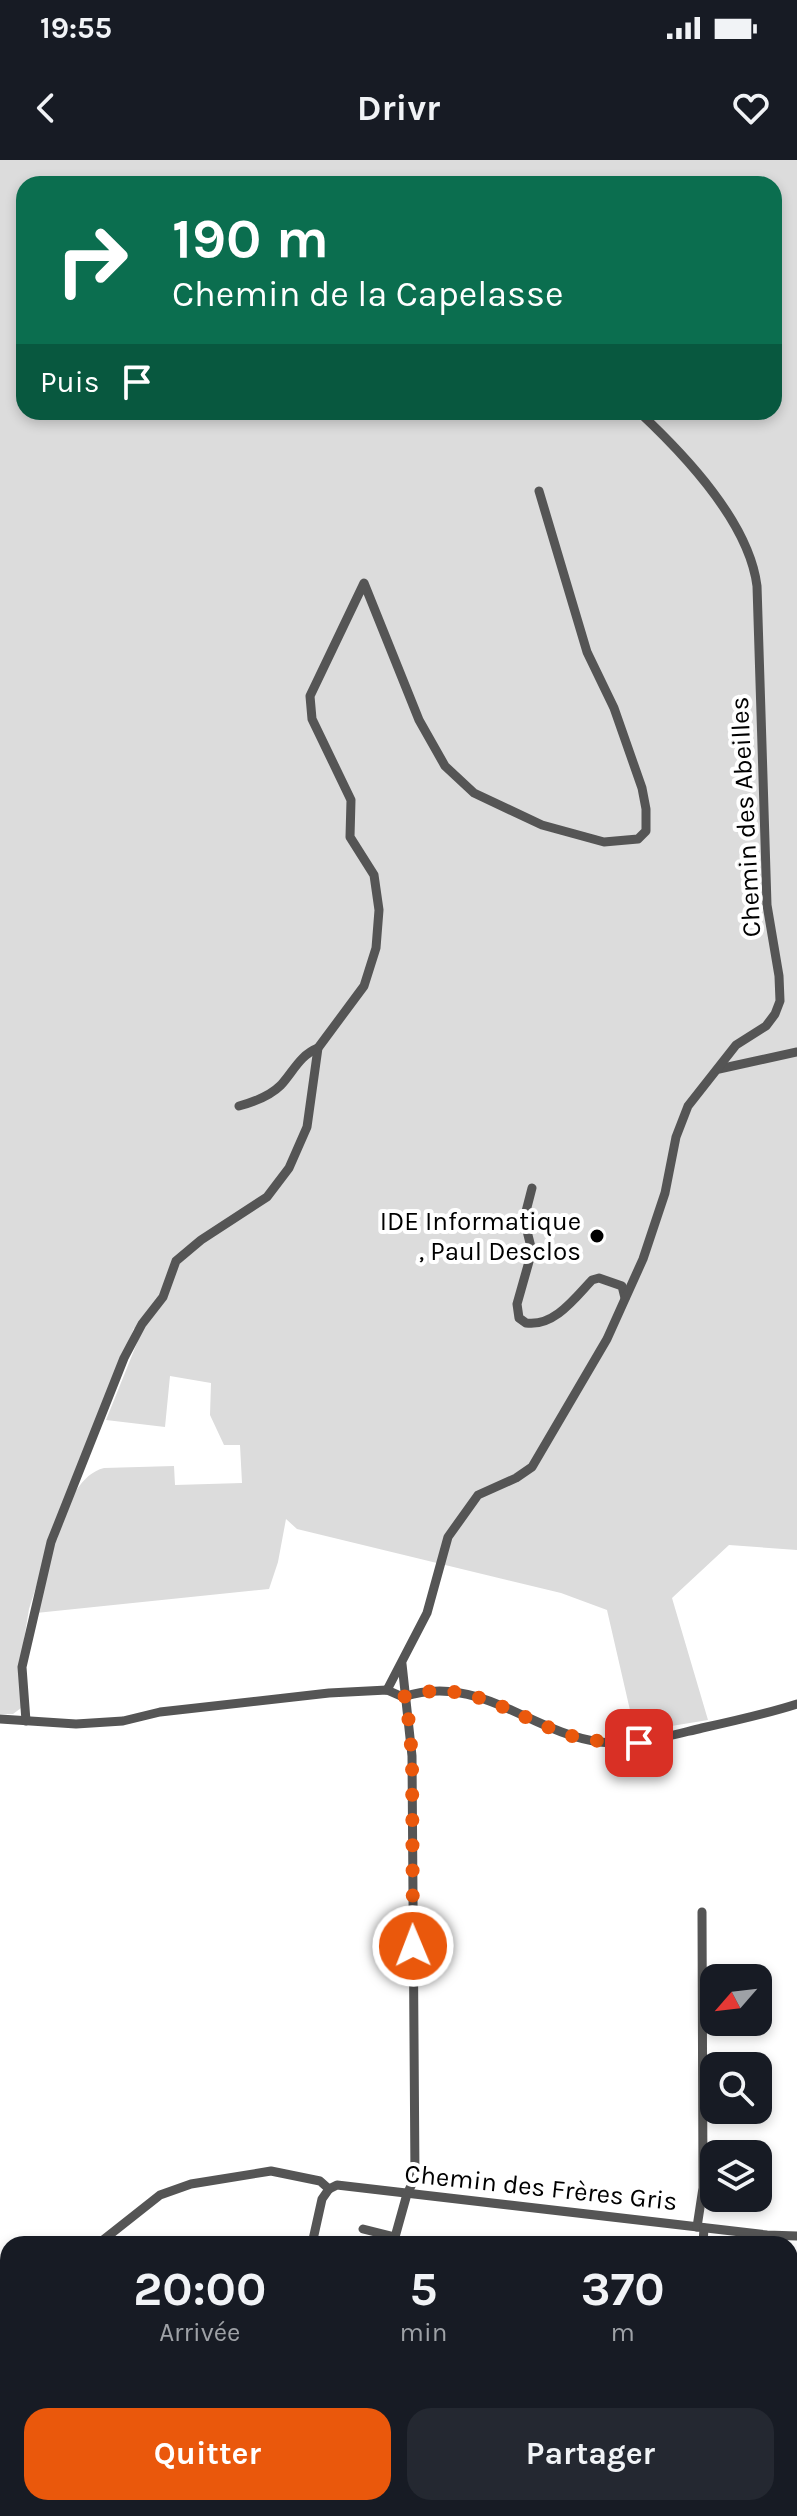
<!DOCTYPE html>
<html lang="fr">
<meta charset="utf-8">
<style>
body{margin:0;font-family:Karla,sans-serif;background:#242831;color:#f1f3f6;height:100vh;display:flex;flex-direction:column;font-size:30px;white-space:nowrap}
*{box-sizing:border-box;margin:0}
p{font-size:26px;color:#9ea1a6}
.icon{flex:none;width:44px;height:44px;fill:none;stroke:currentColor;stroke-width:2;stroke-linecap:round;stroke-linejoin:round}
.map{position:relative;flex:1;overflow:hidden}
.drawer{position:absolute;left:0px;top:2076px;width:798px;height:280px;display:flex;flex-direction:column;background:#171b24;border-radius:24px 24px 0 0;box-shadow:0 4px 12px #0003}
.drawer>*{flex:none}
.top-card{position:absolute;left:16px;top:16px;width:766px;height:244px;border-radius:24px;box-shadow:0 4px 12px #0003;background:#0b6e4f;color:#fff;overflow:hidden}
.needle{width:52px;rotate:242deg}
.fabs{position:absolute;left:700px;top:1804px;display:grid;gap:16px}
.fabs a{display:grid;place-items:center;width:72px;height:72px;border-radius:16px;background:#171b24;box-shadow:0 4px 12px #0003;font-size:40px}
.pin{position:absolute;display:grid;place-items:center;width:68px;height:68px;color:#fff;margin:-34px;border-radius:16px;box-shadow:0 4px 12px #0006}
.me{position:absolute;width:88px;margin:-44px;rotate:359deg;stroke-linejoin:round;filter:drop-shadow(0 0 6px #0008)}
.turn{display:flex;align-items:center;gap:28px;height:168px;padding:0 24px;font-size:36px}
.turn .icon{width:104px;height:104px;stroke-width:2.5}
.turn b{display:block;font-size:56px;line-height:68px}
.then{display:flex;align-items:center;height:76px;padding:0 24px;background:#0003;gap:16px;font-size:30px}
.eta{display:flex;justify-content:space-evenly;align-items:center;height:136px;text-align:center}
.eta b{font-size:48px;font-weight:700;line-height:56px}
.action{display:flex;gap:16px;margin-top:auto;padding:16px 24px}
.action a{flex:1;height:92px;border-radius:24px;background:#ea580c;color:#fff;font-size:32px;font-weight:700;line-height:92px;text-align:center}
.action a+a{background:#242831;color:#f1f3f6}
.status{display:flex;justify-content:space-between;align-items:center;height:56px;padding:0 40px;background:#171b24;direction:ltr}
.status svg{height:22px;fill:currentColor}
header{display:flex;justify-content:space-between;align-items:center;height:104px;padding:0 24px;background:#171b24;font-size:36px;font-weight:700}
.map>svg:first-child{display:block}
</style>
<div class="status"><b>19:55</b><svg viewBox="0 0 49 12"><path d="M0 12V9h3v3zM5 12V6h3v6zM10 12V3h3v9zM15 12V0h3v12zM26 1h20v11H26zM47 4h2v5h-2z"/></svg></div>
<header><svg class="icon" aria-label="back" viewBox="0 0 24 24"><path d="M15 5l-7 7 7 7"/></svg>Drivr<svg class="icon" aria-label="heart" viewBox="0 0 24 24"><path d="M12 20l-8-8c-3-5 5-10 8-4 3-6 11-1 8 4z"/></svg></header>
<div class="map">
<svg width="797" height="2356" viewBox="0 0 797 2356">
<rect width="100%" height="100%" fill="#fff"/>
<!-- green -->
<path fill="#dcdcdc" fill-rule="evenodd" d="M0 0H797V1390L729 1385 672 1438 708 1560 635 1572 607 1450 561 1433 297 1369 286 1359 278 1402 269 1429 36 1453 55 1381 57 1380C64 1354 76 1315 104 1308L174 1306 175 1325 242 1323 240 1285H224L210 1255 211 1223 170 1216 165 1267 106 1260 139 1178 134 1168 43 1405 29 1449 20 1504 21 1548 13 1554H0ZM24 24H774V252H24Z"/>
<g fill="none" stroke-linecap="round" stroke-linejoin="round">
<!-- major casing -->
<g stroke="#dbdbdb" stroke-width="15">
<g id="major">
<path d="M0 2275 8 2278"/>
<path d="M216 2348 241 2356"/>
<path d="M242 2348 268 2356"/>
</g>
</g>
<!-- minor -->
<g stroke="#555" stroke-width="9">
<path d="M719 909 797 892"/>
<path d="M239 946C254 942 270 936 281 925 293 912 300 895 318 888"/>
<path d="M532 1028 524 1059 532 1091 517 1144 519 1158 526 1163C554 1167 575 1138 592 1120L599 1118 622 1126 625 1138"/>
<path d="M387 1530 427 1453 448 1377 478 1335 516 1318 532 1307 607 1179 643 1099 665 1033 676 977 688 946 736 885 766 866 775 854 780 841 779 816 767 745 757 426C749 362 685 295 639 252"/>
<path d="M403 1537C479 1512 530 1573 600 1582 636 1586 668 1576 702 1568 734 1561 766 1554 797 1544"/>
<path d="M0 1559 76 1564 123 1561 160 1552 329 1533 387 1530 403 1537"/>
<path d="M26 1561 22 1507 51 1382 124 1198 142 1164 163 1137 176 1101 201 1080 267 1037 289 1008 307 967 318 888 364 826 376 788 379 750 374 715 350 677 351 640 312 559 310 536 364 423 419 560 445 606 474 633 542 665 604 682 638 679 646 671V649L642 628 614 548 587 492 539 331"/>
<path d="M329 2029 337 2025 767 2075 797 2076"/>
<path d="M697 2067 703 2028 702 1752"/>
<path d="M363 2069 395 2077 407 2034 415 2018 412 1596 402 1504"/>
<path d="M98 2084 160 2035 191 2024 271 2011 320 2021 329 2029"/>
<path d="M312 2084 322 2039 329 2029"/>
<path d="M703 2084 704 2068"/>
<path d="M0 2128 8 2125"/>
<path d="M790 2147H793"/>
<path d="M0 2254 8 2249"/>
<path d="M20 2348V2356"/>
<path d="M280 2348V2356"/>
<path d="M709 2348 712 2356"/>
<path d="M149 2356 150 2348"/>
<path d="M604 2356 610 2348"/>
</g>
<!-- major -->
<use href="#major" stroke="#000" stroke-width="11"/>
</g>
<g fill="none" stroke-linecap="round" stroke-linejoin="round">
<!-- route -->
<path stroke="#ea580c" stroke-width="14" stroke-dasharray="0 25.2" d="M413 1786 412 1596 407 1544 403 1537C463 1517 507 1552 560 1572 585 1582 613 1582 639 1583"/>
</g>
<!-- markers -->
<circle fill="#000" stroke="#fff" stroke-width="3" cx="597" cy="1076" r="8"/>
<g text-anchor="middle" stroke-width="8" stroke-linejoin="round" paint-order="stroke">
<!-- street labels -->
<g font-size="26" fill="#000" stroke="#fff">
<text transform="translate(745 657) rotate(-93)" y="9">Chemin des Abeilles</text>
<text transform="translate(541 2027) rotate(6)" y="9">Chemin des Frères Gris</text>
</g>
<!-- poi labels -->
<g font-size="26" fill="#000" stroke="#fff" text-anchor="end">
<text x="581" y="1070">IDE Informatique<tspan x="581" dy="30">, Paul Desclos</tspan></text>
</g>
</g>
</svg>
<div class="fabs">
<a><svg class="needle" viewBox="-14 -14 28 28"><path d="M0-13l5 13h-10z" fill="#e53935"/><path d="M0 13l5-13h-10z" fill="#9ea1a6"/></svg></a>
<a><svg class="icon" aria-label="search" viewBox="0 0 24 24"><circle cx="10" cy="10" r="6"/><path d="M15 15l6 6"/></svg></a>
<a><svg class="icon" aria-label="layers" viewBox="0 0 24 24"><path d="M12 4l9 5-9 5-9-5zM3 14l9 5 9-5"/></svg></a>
</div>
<div class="pin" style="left:639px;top:1583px;background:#d93025"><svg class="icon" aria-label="arrive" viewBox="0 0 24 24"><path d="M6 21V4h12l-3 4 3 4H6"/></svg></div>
<svg class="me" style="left:413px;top:1786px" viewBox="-20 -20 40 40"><circle r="17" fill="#ea580c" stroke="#fff" stroke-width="3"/><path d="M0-11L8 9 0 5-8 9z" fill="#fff"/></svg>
<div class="top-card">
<div class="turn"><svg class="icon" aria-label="right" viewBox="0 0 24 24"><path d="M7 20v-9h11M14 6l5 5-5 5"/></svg><div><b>190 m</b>Chemin de la Capelasse</div></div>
<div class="then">Puis<svg class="icon" aria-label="arrive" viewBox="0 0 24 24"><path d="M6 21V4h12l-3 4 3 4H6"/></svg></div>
</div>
<section class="drawer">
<div class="eta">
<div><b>20:00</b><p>Arrivée</p></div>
<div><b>5</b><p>min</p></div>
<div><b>370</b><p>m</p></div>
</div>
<div class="action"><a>Quitter</a><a>Partager</a></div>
</section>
</div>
